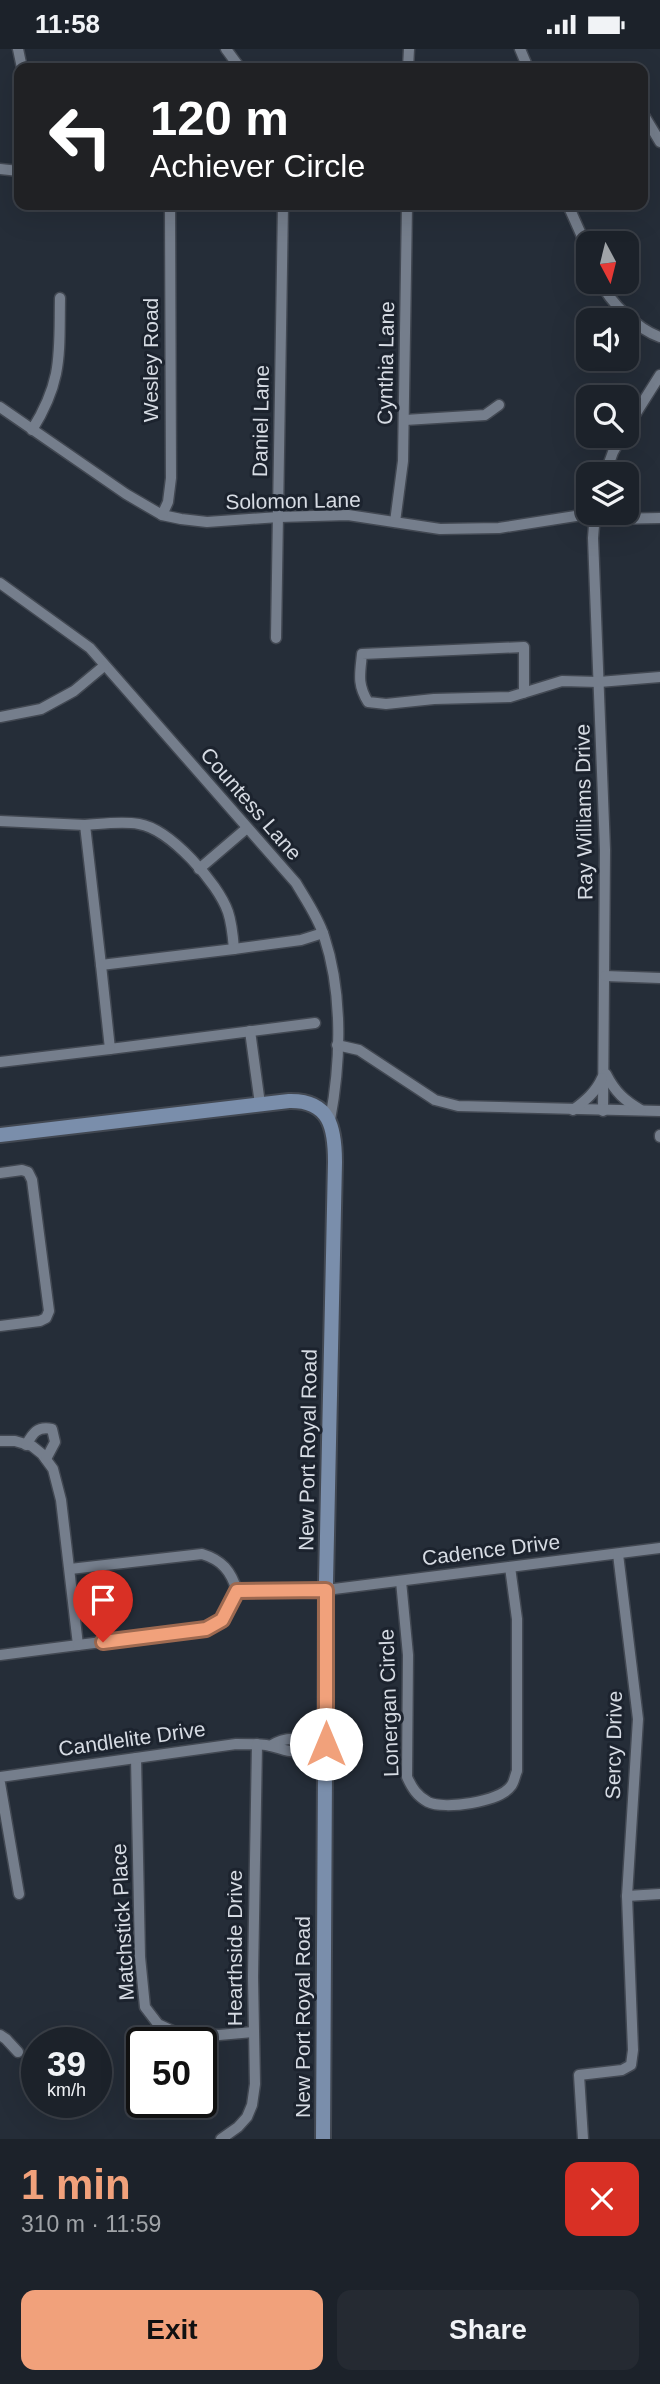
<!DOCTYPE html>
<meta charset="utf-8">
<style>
body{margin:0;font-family:Helvetica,sans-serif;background:#252a32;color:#f1f3f6;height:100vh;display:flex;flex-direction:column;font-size:26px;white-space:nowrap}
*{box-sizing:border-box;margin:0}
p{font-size:23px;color:#a0a4a8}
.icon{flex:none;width:38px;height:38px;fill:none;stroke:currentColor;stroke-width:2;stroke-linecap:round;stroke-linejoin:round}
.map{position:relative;height:2090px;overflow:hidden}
.details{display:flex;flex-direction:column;background:#1c222a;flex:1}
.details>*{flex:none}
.banner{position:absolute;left:14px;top:14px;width:634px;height:147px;border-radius:14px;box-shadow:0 7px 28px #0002,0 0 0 2px #3a3f47;background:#202124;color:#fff;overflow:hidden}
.needle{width:46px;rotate:173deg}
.buttons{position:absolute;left:576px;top:182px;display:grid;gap:14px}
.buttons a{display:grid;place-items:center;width:63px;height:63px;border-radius:14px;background:#1c222a;box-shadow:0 7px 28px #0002,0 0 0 2px #3a3f47;font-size:35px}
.speed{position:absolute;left:21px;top:1978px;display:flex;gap:14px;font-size:35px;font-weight:700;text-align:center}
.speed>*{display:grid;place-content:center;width:91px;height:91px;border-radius:50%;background:#1c222a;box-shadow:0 7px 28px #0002,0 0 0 2px #3a3f47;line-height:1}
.speed small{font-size:18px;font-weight:400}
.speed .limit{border:4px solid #111;border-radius:10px;background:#fff;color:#111}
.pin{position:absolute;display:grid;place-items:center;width:60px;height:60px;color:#fff;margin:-72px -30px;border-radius:50% 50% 50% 0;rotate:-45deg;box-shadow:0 0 7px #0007}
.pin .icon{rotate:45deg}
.me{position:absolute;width:77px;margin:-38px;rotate:0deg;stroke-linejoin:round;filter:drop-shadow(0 0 5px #0008)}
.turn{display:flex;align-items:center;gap:24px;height:147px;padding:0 21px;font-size:32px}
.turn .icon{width:91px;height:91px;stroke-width:2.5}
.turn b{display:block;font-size:49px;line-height:60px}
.round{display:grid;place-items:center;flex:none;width:74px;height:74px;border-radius:14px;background:#252a32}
.head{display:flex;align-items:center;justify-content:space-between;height:119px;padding:0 21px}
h1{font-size:42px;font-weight:600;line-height:52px;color:#f1a17b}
.primary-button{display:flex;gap:14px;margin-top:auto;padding:14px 21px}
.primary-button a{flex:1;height:80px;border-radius:14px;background:#f1a17b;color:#111;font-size:28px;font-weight:600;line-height:80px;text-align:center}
.primary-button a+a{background:#252a32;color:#f1f3f6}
.status{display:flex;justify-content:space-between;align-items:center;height:49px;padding:0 35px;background:#1c222a;direction:ltr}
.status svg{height:19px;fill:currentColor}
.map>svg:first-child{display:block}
</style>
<div class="status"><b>11:58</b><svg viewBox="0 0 49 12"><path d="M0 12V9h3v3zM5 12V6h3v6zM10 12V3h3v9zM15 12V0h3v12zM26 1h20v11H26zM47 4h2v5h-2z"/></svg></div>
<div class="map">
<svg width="660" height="2090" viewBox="0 0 660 2090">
<rect width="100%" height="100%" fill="#252d38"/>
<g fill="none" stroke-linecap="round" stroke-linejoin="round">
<!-- minor casing -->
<g stroke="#424852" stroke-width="13">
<g id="minor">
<path d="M18 0 22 19"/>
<path d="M226 0 240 19"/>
<path d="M520 0 528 19"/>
<path d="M408 19 409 0"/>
<path d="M642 63 660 93"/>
<path d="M0 120 19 122"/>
<path d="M568 156 588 201"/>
<path d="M601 233C609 253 639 281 660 288"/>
<path d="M0 358 126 445 162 466 181 470 207 473 279 468 348 466 440 480 499 479 582 466 613 470 660 469"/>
<path d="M405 371 485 366 499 356"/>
<path d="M626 380 660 326"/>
<path d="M32 381C63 331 59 306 60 249"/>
<path d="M605 425 613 403 622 387"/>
<path d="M595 464 593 489 605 801 603 1062"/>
<path d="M162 466 168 453 171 429 170 156"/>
<path d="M395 473 403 412 407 156"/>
<path d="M0 534 90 599 296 834C306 851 318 868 324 887 343 944 341 1013 330 1071"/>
<path d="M276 589 283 156"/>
<path d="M524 644V598L362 605C360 625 357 635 368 653L386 655 434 650 510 648 562 632 599 633 660 628"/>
<path d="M0 668 41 660 74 642 104 617"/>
<path d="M0 772 85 776"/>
<path d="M199 820 247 779"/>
<path d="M101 916 85 776C102 775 121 772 139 775 170 780 218 834 228 863 232 875 233 888 234 900"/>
<path d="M605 927 660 929"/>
<path d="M315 974 110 1000 101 916 234 900 301 891 323 884"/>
<path d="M250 982 260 1055"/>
<path d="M337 996 359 1001 435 1051 458 1057 660 1062"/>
<path d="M0 1013 110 1000"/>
<path d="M606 1025C615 1043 625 1052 641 1061"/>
<path d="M573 1061C585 1052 596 1043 602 1029"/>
<path d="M660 1086V1088"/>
<path d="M0 1124 22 1121 28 1123 32 1131 49 1262 46 1269 40 1272 0 1277"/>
<path d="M0 1392H15L32 1397 42 1405 53 1420 61 1451 78 1596 0 1606"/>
<path d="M26 1396C33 1384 37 1377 52 1380L55 1393 46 1410"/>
<path d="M70 1520 202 1505C222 1511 231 1522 237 1542"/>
<path d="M401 1532 408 1606 407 1728C412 1739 417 1747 428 1753 444 1761 500 1753 511 1737 514 1734 515 1726 517 1722V1570L510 1518"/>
<path d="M78 1596 206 1580 222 1571 237 1542 326 1541 660 1499"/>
<path d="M136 1709 140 1908 145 1958 158 1975 177 1984 219 1986 253 1983"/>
<path d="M0 1728 236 1695C246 1695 256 1695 266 1696 287 1700 293 1709 315 1695 300 1688 284 1688 270 1697"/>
<path d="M0 1734 19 1845"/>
<path d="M627 1847 660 1845"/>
<path d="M0 1986 6 1990 18 2003"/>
<path d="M221 2090 238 2078 247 2068 252 2056 255 2035 253 1928 257 1695"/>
<path d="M583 2090 579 2026 622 2021 631 2016 633 2001 627 1847 638 1670 618 1505"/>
</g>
</g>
<!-- secondary casing -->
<g stroke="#424852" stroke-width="18">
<path id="secondary" d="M0 1086 289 1052C330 1051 335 1079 335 1113L326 1533 323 2090"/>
</g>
<!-- minor -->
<use href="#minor" stroke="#757e8c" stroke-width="10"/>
<!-- secondary -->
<use href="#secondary" stroke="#7a8eab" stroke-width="14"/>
</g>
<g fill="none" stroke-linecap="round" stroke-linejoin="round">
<!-- route casing -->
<g stroke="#9d6950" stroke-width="18">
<path id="route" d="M103 1593 206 1580 222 1571 237 1542 326 1541V1695"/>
</g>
<!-- route -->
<use href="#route" stroke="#f1a17b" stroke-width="12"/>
</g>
<g text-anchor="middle" stroke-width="6" stroke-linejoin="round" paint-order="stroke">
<!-- street labels -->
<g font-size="21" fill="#d6dbe3" stroke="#1c232e">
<text transform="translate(151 311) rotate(-90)" y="7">Wesley Road</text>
<text transform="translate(386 314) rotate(-89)" y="7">Cynthia Lane</text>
<text transform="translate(261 372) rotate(-89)" y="7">Daniel Lane</text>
<text transform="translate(293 452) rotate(-1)" y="7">Solomon Lane</text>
<text transform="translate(251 755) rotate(49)" y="7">Countess Lane</text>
<text transform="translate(584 763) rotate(-91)" y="7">Ray Williams Drive</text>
<text transform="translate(308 1401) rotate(-89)" y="7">New Port Royal Road</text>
<text transform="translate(491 1501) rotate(-7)" y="7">Cadence Drive</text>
<text transform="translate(389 1654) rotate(-92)" y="7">Lonergan Circle</text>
<text transform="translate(132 1690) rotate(-8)" y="7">Candlelite Drive</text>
<text transform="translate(614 1696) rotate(-89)" y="7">Sercy Drive</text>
<text transform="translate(123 1873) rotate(-93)" y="7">Matchstick Place</text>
<text transform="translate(235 1899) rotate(-90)" y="7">Hearthside Drive</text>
<text transform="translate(303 1968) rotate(-90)" y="7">New Port Royal Road</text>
</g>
</g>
</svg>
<div class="buttons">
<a><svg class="needle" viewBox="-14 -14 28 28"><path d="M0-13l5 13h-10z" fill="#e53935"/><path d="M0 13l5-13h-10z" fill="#a0a4a8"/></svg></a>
<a><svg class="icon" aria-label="sound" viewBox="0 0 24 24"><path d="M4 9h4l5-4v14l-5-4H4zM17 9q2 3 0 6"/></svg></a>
<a><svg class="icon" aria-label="search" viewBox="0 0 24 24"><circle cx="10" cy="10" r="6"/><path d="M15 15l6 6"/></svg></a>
<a><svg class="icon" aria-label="layers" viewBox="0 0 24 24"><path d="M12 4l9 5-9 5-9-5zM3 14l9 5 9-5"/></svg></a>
</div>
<div class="speed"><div>39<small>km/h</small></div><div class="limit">50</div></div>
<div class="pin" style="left:103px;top:1593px;background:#d93025"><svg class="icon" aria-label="arrive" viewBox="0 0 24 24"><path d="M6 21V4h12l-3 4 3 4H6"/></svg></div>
<svg class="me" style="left:326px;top:1695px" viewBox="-20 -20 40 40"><circle r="19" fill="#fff"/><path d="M0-13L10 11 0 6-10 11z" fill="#f1a17b"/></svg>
<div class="banner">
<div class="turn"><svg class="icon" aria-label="left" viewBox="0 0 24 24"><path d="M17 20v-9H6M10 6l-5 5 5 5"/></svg><div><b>120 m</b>Achiever Circle</div></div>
</div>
</div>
<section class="details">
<div class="head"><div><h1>1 min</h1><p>310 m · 11:59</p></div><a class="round" style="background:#d93025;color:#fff"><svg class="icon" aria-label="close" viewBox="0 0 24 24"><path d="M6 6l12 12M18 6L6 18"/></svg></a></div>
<div class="primary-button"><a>Exit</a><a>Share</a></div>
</section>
